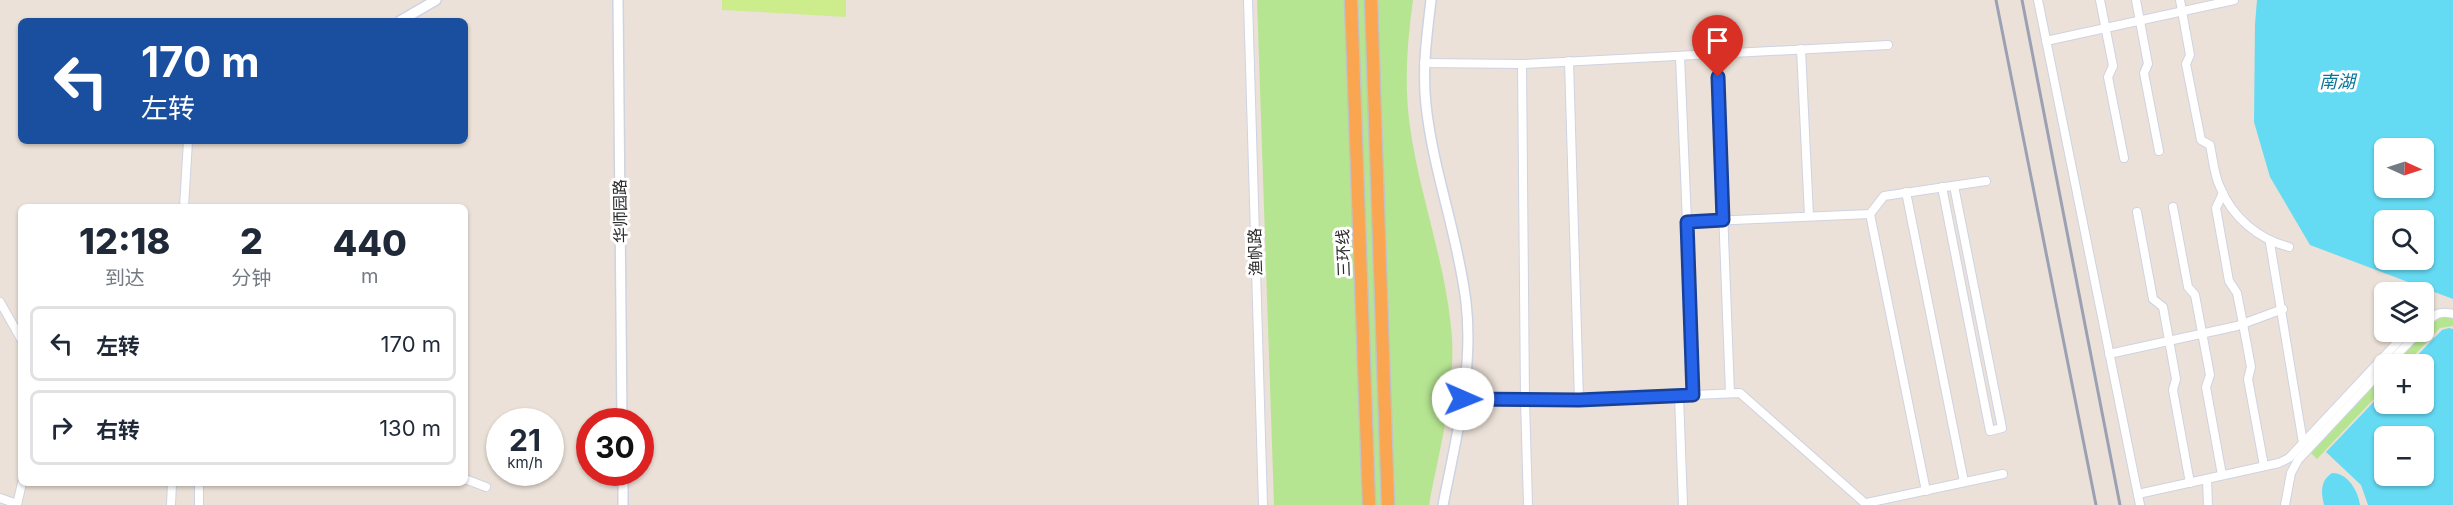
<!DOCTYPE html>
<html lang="zh">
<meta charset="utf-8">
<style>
body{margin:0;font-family:Inter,"Noto Sans SC",sans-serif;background:#f6f6f7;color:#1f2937;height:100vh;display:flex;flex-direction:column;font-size:22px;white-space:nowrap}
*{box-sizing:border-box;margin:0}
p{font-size:20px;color:#747a83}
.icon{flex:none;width:33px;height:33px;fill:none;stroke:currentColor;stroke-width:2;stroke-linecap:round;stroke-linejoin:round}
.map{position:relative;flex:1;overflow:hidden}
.drawer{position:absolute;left:18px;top:204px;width:450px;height:282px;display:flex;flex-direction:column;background:#fff;border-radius:9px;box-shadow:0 2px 4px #0004}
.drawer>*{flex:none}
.banner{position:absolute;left:18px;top:18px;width:450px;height:126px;border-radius:9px;box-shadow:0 2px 4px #0004;background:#1a4fa0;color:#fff;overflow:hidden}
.needle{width:39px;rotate:93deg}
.buttons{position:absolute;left:2374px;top:138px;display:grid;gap:12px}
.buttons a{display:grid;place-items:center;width:60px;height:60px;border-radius:9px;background:#fff;box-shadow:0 2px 4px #0004;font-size:30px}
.speed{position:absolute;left:486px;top:408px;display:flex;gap:12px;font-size:30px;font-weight:700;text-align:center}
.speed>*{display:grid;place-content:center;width:78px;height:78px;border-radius:50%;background:#fff;box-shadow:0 2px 4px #0004;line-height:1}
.speed small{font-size:15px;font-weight:400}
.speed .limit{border:9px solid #d22;background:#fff;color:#111}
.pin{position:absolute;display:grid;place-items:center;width:51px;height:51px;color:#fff;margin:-62px -26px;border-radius:50% 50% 50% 0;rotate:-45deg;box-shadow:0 0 6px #0007}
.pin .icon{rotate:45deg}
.me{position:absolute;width:66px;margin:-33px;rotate:91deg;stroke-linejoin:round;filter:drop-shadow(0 0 4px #0008)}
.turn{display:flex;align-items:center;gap:21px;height:126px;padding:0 24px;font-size:27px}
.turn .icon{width:78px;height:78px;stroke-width:2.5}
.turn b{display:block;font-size:42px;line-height:51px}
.eta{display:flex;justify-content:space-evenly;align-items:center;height:102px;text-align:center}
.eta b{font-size:36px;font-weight:800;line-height:42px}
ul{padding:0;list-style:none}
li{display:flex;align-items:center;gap:18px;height:75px;margin:0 12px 9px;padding:0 12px;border:3px solid #e0e1e3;border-radius:9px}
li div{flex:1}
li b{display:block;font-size:22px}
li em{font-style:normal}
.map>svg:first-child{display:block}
</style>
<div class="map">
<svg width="2453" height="505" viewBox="0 0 2453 505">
<rect width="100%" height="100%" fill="#ebe1d8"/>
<!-- green -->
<g fill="#b6e591">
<path d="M1257 0H1413C1407 43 1404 84 1410 127 1420 198 1447 266 1452 338 1455 394 1439 451 1429 505H1274Z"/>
<path d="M2441 317 2453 318V326L2440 328 2406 364H2394L2435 320Z"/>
<path d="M2385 374V387L2317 459 2311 453Z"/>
</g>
<!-- pitch -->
<path fill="#cded8c" d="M722 0H846V17L722 10Z"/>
<!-- water -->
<g fill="#65dbf3" fill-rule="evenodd">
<path d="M2257 0H2453V299L2310 245 2270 177 2254 122 2255 24ZM2385 148H2424V188H2385ZM2385 220H2424V260H2385Z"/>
<path d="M2449 328 2453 329V505H2368L2361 485 2326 452 2385 390V404H2424V364H2409L2442 330ZM2385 436H2424V476H2385Z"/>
<path d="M2332 473C2348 473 2358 491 2360 505H2324C2321 492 2320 481 2332 473Z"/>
</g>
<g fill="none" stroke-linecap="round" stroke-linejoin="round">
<!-- minor casing -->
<g stroke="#ced3e2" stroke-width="10">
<g id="minor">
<path d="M1248 0 1263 505"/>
<path d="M2038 0 2140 505"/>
<path d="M2100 0 2113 66 2108 77 2124 158"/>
<path d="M2136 0 2148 64 2144 73 2159 151"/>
<path d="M2180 0 2190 55 2186 64 2201 140 2210 145C2213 159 2214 175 2220 187 2232 217 2258 239 2289 247"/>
<path d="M2046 41 2234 0"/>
<path d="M1801 49 1809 216"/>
<path d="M1717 54 1730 393"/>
<path d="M1680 56 1687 222"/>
<path d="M1569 61 1579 400"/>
<path d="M1424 63 1522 64 1888 45"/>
<path d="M1522 64 1525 400 1528 505"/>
<path d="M1942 187 1990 431 2002 428 1954 186"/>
<path d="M1906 192 1964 482"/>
<path d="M2223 193 2216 208 2229 281 2237 293 2243 324 2251 367 2248 379 2264 466"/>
<path d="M184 207 188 141"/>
<path d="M2173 207 2188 287 2195 295 2210 375 2206 387 2222 475"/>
<path d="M2137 212 2153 299 2163 307 2176 379 2173 390 2190 483"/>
<path d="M1870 214 1926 491"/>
<path d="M2270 243 2303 443"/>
<path d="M0 302 21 339"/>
<path d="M2424 326C2434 315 2438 310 2453 314"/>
<path d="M2109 354 2237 326 2283 309"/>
<path d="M2388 364 2419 332"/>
<path d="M1693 395 1687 222 1870 214 1884 196 1986 181"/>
<path d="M1679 396 1683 505"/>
<path d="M1463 399 1579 400 1740 393 1867 505"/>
<path d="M465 479 486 487"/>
<path d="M2207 479 2208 505"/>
<path d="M2138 494 2279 463 2289 458 2407 332"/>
<path d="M0 498 17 504"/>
<path d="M1867 503 2003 474"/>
<path d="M17 505 22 483"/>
<path d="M171 505 172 483"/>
<path d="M199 505V483"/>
<path d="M2285 505 2291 473 2298 460 2385 367"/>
</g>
</g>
<!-- tertiary casing -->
<g stroke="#ced3e2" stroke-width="12">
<g id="tertiary">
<path d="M618 0 622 422"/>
<path d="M1431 0C1427 35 1422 69 1426 105 1433 171 1458 235 1466 302 1474 370 1456 438 1443 505"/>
<path d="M400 21 436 0"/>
<path d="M623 472V505"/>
</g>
</g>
<!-- trunk casing -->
<g stroke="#c3c3c3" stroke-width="15">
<g id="trunk">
<path d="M1351 0 1369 505"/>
<path d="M1371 0 1388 505"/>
</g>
</g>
<!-- minor -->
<use href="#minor" stroke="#fff" stroke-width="8"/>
<!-- tertiary -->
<use href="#tertiary" stroke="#fff" stroke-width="9"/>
<!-- trunk -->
<use href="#trunk" stroke="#faa550" stroke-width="12"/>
<!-- rail -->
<g stroke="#9ba1b3" stroke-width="3">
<path d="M1996 0 2096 505"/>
<path d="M2022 0 2120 505"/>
</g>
</g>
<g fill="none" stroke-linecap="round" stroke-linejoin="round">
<!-- route casing -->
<g stroke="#184099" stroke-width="15">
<path id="route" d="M1463 399 1579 400 1693 395 1687 222 1723 220 1718 77"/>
</g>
<!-- route -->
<use href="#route" stroke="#2563eb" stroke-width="10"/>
</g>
<g text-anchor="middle" stroke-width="6" stroke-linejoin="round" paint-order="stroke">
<!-- street labels -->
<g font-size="16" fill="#282828" stroke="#fff">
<text transform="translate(620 211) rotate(-91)" y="6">华师园路</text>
<text transform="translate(1255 252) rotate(-92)" y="6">渔帆路</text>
<text transform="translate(1343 253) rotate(-92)" y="6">三环线</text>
</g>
<!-- water labels -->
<g font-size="18" font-style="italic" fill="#08779c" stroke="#fff">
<text x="2337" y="88">南湖</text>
</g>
</g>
</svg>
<div class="buttons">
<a><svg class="needle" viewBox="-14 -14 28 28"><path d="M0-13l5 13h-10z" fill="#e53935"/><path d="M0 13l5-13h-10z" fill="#747a83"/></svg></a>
<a><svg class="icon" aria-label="search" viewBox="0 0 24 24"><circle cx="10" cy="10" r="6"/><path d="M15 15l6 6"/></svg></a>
<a><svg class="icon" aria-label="layers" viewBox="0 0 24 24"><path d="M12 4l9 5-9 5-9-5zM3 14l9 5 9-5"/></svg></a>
<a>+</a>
<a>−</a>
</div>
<div class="speed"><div>21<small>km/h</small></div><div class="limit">30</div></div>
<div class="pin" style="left:1718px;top:77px;background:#d93025"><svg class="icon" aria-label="arrive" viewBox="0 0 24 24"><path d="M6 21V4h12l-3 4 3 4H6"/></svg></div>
<svg class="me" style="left:1463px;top:399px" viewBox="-20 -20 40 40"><circle r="19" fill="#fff"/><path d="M0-13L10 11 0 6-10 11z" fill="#2563eb"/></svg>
<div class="banner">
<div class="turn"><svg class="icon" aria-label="left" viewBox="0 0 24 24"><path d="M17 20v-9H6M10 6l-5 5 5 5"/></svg><div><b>170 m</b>左转</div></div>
</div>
<section class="drawer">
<div class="eta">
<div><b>12:18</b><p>到达</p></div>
<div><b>2</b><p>分钟</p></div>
<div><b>440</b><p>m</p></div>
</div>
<ul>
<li><svg class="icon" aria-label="left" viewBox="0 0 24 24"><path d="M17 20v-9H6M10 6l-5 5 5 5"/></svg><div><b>左转</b></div><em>170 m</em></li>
<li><svg class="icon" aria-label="right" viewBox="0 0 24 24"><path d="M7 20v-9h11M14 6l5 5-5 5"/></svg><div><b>右转</b></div><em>130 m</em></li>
</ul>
</section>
</div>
